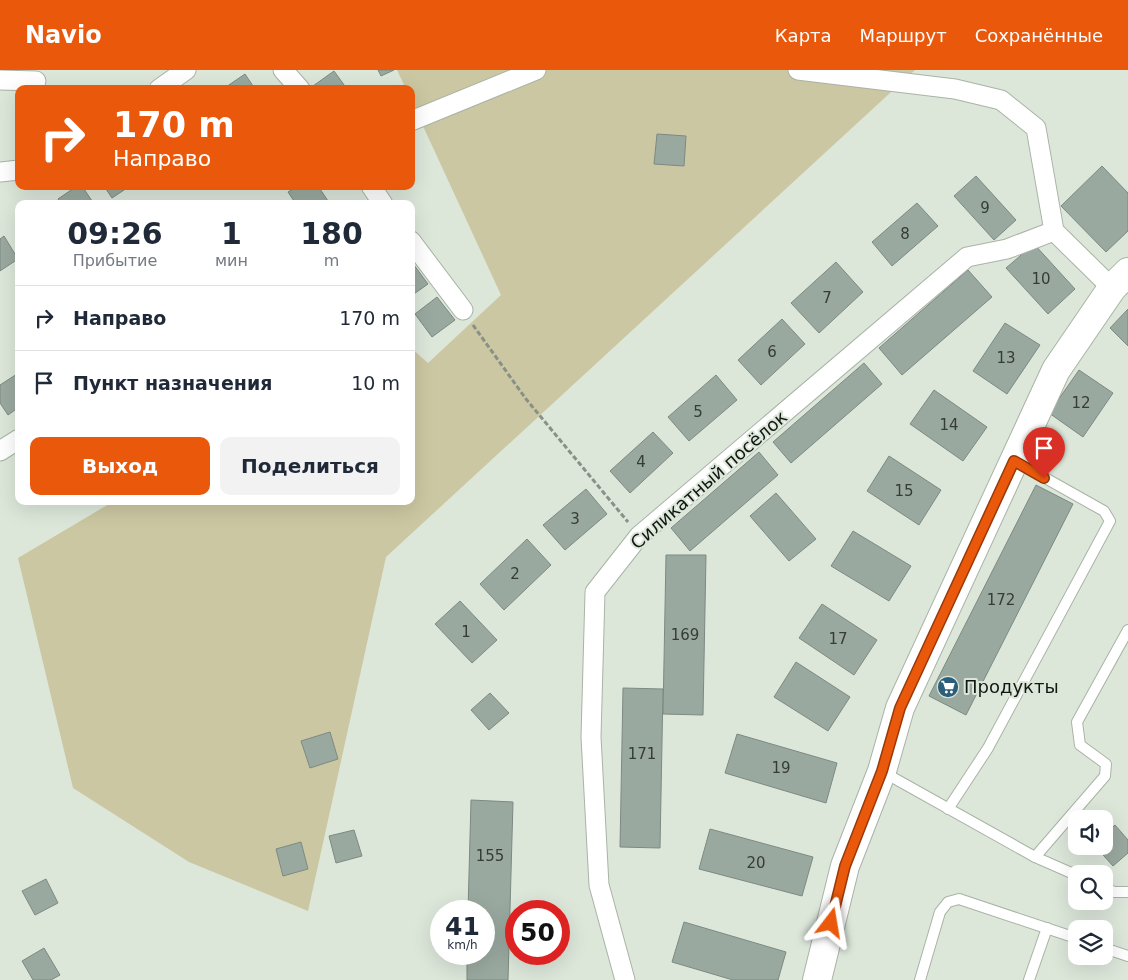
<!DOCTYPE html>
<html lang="ru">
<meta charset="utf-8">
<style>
body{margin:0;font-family:"DejaVu Sans",sans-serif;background:#f2f2f3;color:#1f2937;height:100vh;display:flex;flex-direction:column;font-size:19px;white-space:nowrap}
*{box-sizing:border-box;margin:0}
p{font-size:16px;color:#747a83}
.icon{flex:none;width:28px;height:28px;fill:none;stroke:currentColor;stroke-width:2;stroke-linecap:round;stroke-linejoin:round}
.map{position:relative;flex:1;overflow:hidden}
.panel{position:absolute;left:15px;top:130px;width:400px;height:305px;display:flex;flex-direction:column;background:#fff;border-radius:10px;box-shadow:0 5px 20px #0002}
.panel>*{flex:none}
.hud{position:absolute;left:15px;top:15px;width:400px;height:105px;border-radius:10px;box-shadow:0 5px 20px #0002;background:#ea580c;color:#fff;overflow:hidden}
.buttons{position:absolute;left:1068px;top:740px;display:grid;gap:10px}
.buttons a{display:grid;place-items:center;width:45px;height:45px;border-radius:10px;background:#fff;box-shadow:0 5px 20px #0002;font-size:25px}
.speed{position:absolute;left:430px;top:830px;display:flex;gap:10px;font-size:25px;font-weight:700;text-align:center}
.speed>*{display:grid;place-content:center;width:65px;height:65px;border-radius:50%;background:#fff;box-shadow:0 5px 20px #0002;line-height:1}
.speed small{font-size:12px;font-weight:400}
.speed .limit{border:8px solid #d22;background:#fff;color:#111}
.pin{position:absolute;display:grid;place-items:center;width:42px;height:42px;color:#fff;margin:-51px -21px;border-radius:50% 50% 50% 0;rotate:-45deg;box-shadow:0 0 5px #0007}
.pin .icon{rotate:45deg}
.me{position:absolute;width:55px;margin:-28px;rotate:14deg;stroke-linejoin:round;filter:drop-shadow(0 0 4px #0008)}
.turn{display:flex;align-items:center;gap:18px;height:105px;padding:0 15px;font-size:22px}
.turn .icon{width:65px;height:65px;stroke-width:2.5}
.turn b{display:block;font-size:35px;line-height:42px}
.eta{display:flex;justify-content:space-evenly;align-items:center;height:85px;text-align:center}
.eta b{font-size:30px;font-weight:700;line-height:35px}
.primary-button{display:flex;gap:10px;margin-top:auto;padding:10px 15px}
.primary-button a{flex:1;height:58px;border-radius:10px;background:#ea580c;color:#fff;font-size:20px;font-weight:700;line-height:58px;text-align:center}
.primary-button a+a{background:#f2f2f3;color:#1f2937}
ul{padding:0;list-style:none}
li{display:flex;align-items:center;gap:15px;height:65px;padding:0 15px;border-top:1px solid #e0e1e3}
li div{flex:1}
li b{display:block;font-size:19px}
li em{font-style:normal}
header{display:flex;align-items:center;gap:30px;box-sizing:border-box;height:70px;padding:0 25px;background:#ea580c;color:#fff}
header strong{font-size:24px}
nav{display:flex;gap:28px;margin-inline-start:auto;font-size:18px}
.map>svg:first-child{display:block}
</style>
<header>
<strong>Navio</strong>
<nav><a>Карта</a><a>Маршрут</a><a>Сохранённые</a></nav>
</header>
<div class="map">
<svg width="1128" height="910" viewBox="0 0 1128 910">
<rect width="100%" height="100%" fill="#dce7da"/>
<!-- green -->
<path fill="#cbc7a2" d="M397 0H915L386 487 308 841 189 792 73 718 18 488 114 431H411V278L428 293 501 225 411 30V19H406Z"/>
<!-- building -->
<g fill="#9aa9a0" stroke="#7c8a82">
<path d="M378 0H394L381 6Z"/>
<path d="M334 1 347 19H315L313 16Z"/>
<path d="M245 4 255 19H223Z"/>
<path d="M657 64 686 66 684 96 654 94Z"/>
<path d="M1102 96 1128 123V161L1106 182 1061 136Z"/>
<path d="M976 106 1016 150 994 170 954 126Z"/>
<path d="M77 116H82L94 134H61L58 129Z"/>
<path d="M104 116H130L112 128Z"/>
<path d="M298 116H318L328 131 324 134H296L288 122Z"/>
<path d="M917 133 938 156 892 196 872 172Z"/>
<path d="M4 166 18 189 0 201V169Z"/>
<path d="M1034 174 1075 219 1048 244 1006 198Z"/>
<path d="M411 191 428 214 411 226Z"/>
<path d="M836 192 863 222 819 263 791 233Z"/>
<path d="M968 200 992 227 902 305 879 278Z"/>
<path d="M437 227 455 250 432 267 415 244Z"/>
<path d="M1128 239V276L1110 258Z"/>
<path d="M782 249 805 274 761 315 738 290Z"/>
<path d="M1005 253 1040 275 1007 324 973 301Z"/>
<path d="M864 293 882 314 791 393 773 372Z"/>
<path d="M1079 300 1113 323 1083 367 1049 343Z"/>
<path d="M17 304 19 337 8 345 0 333V315Z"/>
<path d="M716 305 737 330 689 371 668 347Z"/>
<path d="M934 320 987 357 963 391 910 354Z"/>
<path d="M653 362 673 383 630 423 610 401Z"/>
<path d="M759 382 778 405 690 481 671 458Z"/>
<path d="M889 386 941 420 919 455 867 421Z"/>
<path d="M1036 415 1073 434 966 645 929 626Z"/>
<path d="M586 419 607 444 565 480 543 455Z"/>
<path d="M776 423 816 469 789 491 750 446Z"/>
<path d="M853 461 911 496 889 531 831 496Z"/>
<path d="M527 469 551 495 504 540 480 514Z"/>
<path d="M666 485H706L703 645 663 644Z"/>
<path d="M460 531 497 570 472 593 435 554Z"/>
<path d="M822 534 877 570 854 605 799 568Z"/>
<path d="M796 592 850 627 828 661 774 627Z"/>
<path d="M623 618 663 619 660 778 620 777Z"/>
<path d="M490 623 509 643 489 660 471 640Z"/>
<path d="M330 662 338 689 310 698 301 671Z"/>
<path d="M737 664 837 693 826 733 725 703Z"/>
<path d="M471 730 513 732 508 910H467V884H484V841H468Z"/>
<path d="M1115 755 1128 770V783L1113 796 1095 776H1104V765Z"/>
<path d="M710 759 813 787 802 826 699 799Z"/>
<path d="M354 760 362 786 336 793 329 766Z"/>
<path d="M301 772 308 799 283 806 276 779Z"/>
<path d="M46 809 58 833 35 845 22 821Z"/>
<path d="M684 852 786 882 778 910H733L672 892Z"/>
<path d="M44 878 60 905 51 910H33L22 891Z"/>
</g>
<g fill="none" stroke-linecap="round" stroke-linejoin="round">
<!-- service casing -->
<g stroke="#a9b3a6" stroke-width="12">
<g id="service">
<path d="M883 702 1035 787 1076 805"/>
<path d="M948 739 988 678 1110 451 1104 441 1015 391"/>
<path d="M1035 787 1105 706 1106 694 1080 675 1077 652 1128 560"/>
<path d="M1104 817 1114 822H1128"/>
<path d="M1104 878 1128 886"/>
<path d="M920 910 940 842 948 832 959 829 1076 868"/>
<path d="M1029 910 1047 858"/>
</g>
</g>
<!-- minor casing -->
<g stroke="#a9b3a6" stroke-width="21">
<g id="minor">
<path d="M283 0 300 19"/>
<path d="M798 0 955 19 1001 30 1036 58 1054 161 1112 218"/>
<path d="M0 10 36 11"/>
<path d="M159 19 186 0"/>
<path d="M411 51 536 0"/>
<path d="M0 102 19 100"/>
<path d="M371 116 383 134"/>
<path d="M411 171 463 240"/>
<path d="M0 381 19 369"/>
<path d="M625 910 599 815 591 667 595 522 639 466 967 187 1007 179 1054 161"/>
</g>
</g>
<!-- secondary casing -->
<g stroke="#a9b3a6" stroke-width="30">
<path id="secondary" d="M817 910 845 796 882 701 900 638 1056 300 1112 218 1128 202"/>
</g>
<!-- path -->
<path stroke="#889087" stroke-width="3" stroke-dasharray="5 2.5" stroke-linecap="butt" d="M473 255 526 329 628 452"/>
<!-- service -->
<use href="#service" stroke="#fff" stroke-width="10"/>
<!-- minor -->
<use href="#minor" stroke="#fff" stroke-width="19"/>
<!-- secondary -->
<use href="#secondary" stroke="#fff" stroke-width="28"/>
</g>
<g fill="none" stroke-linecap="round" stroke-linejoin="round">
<!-- route casing -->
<g stroke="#983908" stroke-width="12">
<path id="route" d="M831 853 845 796 882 701 900 638 1014 391 1044 408"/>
</g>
<!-- route -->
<use href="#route" stroke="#ea580c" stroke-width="9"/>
</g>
<!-- icons -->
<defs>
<g id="supermarket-disc" transform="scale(1.125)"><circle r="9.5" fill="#2c5e7b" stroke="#dce7da"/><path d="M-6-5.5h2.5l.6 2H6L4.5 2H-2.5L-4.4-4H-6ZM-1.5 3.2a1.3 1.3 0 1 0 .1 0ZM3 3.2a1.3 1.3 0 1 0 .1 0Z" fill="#fff"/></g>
</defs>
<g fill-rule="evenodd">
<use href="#supermarket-disc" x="948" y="617"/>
</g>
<g text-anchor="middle" stroke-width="4" stroke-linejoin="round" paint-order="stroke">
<!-- number labels -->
<g font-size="15" fill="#353c36">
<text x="985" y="143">9</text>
<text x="905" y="169">8</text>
<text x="1041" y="214">10</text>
<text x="827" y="233">7</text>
<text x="772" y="287">6</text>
<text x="1006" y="293">13</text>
<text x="1081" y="338">12</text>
<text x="698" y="347">5</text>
<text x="949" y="360">14</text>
<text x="641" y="397">4</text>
<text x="904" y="426">15</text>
<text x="575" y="454">3</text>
<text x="515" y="509">2</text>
<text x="1001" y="535">172</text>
<text x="466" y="567">1</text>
<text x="685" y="570">169</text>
<text x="838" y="574">17</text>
<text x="642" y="689">171</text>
<text x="781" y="703">19</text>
<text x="490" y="791">155</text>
<text x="756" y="798">20</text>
</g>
<!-- street labels -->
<g font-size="18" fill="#131712" stroke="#dce7da">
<text transform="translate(709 410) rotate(-41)" y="6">Силикатный посёлок</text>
</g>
<!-- poi labels -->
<g font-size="18" fill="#131712" stroke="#dce7da" text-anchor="start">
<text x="964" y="623">Продукты</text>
</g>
</g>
</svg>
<div class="buttons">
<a><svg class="icon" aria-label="sound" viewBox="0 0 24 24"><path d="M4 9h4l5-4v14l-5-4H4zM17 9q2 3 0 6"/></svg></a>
<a><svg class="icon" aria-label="search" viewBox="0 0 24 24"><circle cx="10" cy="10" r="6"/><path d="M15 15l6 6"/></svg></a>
<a><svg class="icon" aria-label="layers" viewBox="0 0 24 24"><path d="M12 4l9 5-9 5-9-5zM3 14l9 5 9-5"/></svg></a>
</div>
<div class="speed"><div>41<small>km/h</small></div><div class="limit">50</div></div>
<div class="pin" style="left:1044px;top:408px;background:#d93025"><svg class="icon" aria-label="arrive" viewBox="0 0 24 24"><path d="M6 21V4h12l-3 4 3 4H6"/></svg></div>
<svg class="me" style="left:831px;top:853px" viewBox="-20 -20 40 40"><path d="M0-17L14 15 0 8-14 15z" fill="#ea580c" stroke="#fff" stroke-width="4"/></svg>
<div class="hud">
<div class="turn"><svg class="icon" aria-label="right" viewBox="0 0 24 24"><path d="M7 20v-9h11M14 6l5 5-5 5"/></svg><div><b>170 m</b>Направо</div></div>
</div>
<section class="panel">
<div class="eta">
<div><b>09:26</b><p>Прибытие</p></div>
<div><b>1</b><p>мин</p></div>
<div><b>180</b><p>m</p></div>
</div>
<ul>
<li><svg class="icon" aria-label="right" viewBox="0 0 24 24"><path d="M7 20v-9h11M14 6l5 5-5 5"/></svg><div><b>Направо</b></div><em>170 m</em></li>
<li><svg class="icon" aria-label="arrive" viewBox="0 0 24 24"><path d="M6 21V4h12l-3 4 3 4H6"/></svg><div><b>Пункт назначения</b></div><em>10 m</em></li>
</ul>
<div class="primary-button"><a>Выход</a><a>Поделиться</a></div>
</section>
</div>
